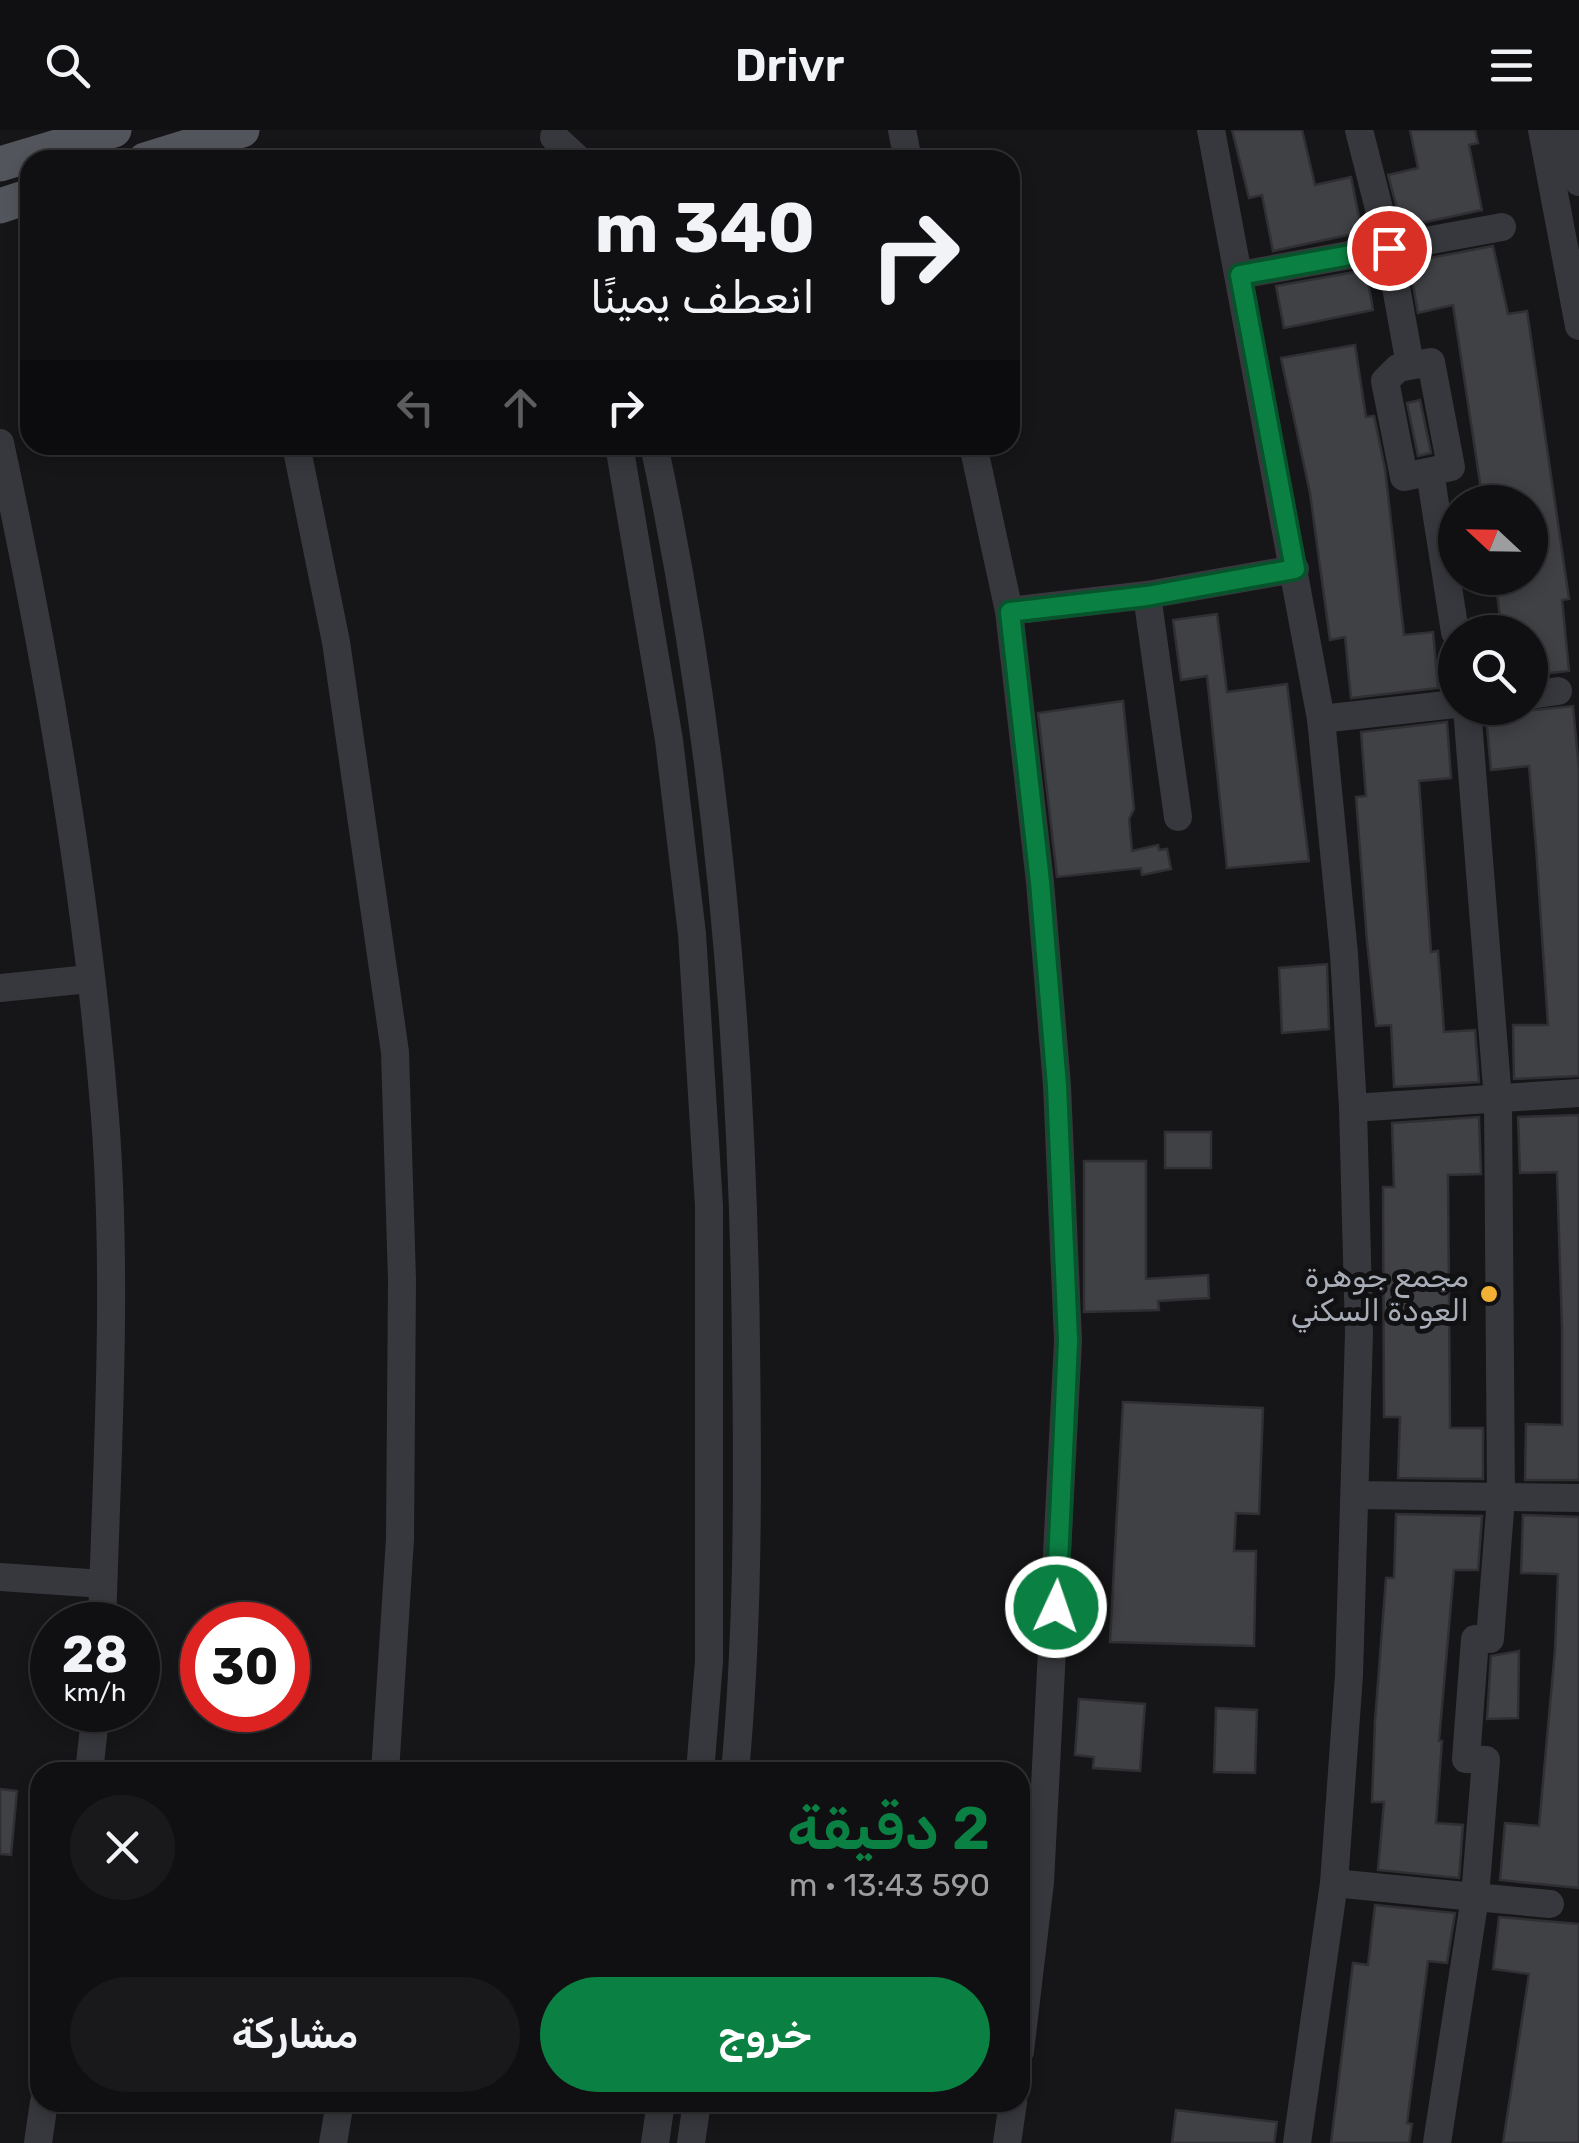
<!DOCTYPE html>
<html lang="ar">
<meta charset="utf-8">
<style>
body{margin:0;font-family:Rubik,Cairo,sans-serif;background:#19191b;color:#f1f3f6;direction:rtl;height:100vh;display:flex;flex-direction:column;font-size:38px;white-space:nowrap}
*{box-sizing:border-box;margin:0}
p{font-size:32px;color:#9c9d9f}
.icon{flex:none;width:55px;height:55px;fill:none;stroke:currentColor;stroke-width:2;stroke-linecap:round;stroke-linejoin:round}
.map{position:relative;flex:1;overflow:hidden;direction:ltr}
.drawer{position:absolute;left:30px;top:1632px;width:1000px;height:350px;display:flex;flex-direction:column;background:#101012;border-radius:30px;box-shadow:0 5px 15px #0003,0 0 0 2px #303032;direction:rtl}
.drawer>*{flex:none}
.banner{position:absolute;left:20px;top:20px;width:1000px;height:305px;border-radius:30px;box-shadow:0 5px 15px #0003,0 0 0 2px #303032;direction:rtl;background:#101012;color:#f1f3f6;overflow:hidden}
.needle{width:65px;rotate:292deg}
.buttons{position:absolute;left:1438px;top:355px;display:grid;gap:20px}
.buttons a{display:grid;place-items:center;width:110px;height:110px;border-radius:50%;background:#101012;box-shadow:0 5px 15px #0003,0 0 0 2px #303032;font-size:50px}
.speed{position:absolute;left:30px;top:1472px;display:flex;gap:20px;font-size:50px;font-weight:700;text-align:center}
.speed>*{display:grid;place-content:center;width:130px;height:130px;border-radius:50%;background:#101012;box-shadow:0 5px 15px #0003,0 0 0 2px #303032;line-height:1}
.speed small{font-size:25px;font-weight:400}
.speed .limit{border:15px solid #d22;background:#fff;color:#111}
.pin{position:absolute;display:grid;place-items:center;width:85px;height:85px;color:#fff;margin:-42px;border:5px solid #fff;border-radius:50%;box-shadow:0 2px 10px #0007}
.me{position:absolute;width:110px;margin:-55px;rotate:3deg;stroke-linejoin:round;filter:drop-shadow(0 0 8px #0008)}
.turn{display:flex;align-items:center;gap:35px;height:210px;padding:0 40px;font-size:45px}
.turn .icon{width:130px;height:130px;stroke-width:2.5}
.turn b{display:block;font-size:70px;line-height:85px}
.lanes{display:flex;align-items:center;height:95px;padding:0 40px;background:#0003;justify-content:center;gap:50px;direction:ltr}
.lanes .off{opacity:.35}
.round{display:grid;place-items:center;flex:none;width:105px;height:105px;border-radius:52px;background:#19191b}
.headline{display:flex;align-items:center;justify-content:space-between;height:170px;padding:0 40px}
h1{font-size:60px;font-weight:600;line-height:75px;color:#0b8043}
.cta{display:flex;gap:20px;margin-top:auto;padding:20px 40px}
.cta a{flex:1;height:115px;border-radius:60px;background:#0b8043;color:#fff;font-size:40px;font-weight:600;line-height:115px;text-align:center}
.cta a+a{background:#19191b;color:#f1f3f6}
header{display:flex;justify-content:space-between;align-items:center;height:130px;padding:0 40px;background:#101012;font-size:45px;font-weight:600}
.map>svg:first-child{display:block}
</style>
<header><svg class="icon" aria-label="menu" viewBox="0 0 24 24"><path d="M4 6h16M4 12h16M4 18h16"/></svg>Drivr<svg class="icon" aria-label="search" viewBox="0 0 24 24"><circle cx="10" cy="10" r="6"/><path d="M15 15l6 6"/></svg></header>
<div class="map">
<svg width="1579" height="2013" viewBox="0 0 1579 2013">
<rect width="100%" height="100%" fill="#161618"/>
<!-- building -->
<g fill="#404145" stroke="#303034" stroke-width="2.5">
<path d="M1232 0H1302L1315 55 1351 47 1362 102 1273 121 1262 65 1249 68Z"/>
<path d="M1410 0H1475L1478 13 1469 15 1482 80 1402 97 1388 45 1418 38Z"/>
<path d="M1493 116 1508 184 1527 181 1569 469 1562 470 1569 541 1530 545V502H1502L1495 448H1530V372H1483L1453 175 1418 183 1409 132Z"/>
<path d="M1366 140 1373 180 1284 198 1276 156Z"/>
<path d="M1355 215 1366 287 1374 286 1385 339 1404 505 1433 502 1438 558 1351 568 1345 507 1330 510 1310 363 1281 228Z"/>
<path d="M1420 270 1431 323 1418 326 1407 273Z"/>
<path d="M1217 484 1227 562 1287 554 1309 731 1227 738 1207 546 1181 550 1173 490Z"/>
<path d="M1123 571 1134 679 1129 689 1132 721 1158 715 1159 720 1167 719 1171 739 1142 745 1141 738 1057 747 1038 583Z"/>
<path d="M1573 576 1579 640V946L1514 949 1513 895H1548L1536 717 1529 636 1491 640 1486 585Z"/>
<path d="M1447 592 1451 648 1419 651 1431 822 1438 821 1444 902 1475 900 1479 952 1394 957 1391 895 1376 896 1367 811 1356 667 1366 666 1361 602Z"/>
<path d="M1327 834 1329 899 1282 903 1279 838Z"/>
<path d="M1579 985V1350H1525L1526 1294 1562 1295V1197L1557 1042 1520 1043 1518 987Z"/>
<path d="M1479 987 1481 1044 1448 1045 1450 1298H1483V1349L1398 1348 1400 1287H1384L1383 1057H1394L1392 993Z"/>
<rect x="1165" y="1002" width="46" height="36"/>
<path d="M1084 1031H1146V1149L1208 1145 1209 1168 1158 1171 1159 1180 1084 1182Z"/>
<path d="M1123 1272 1263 1278 1259 1384 1236 1383 1234 1421H1256L1254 1516 1110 1512Z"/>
<path d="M1396 1384 1482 1386 1478 1440H1454L1439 1611H1442L1436 1693 1463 1695 1459 1748 1378 1740 1384 1672H1372L1375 1591 1386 1448H1394Z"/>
<path d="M1523 1385 1579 1387V1758L1500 1750 1505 1693 1539 1696 1555 1520 1558 1444 1521 1443Z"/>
<path d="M1519 1521 1518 1588 1487 1589 1491 1526Z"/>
<path d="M1079 1569 1145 1574 1140 1641 1093 1638 1094 1627 1075 1625Z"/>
<path d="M1216 1578 1257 1580 1255 1643 1214 1642Z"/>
<path d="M0 1659 17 1661 11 1725 0 1724Z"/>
<path d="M1375 1775 1455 1783 1447 1833 1428 1831 1407 1993 1412 1994 1409 2013H1331L1353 1833 1368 1835Z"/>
<path d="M1499 1787 1579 1794V2013H1503L1529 1844 1493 1839Z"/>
<path d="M1176 1980 1277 1992 1274 2013H1172Z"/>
</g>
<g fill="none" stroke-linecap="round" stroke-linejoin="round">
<!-- minor -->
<g stroke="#37383d" stroke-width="28">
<path d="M902 0 908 30"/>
<path d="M1211 0 1321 589 1344 824 1353 978 1359 1203 1349 1545 1334 1753 1297 2013"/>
<path d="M1359 0 1389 118 1410 235"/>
<path d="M1542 0 1579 196"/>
<path d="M1568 0 1579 52"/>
<path d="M225 5 231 30"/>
<path d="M554 7 579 30"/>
<path d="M1240 145 1502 97"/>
<path d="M1431 232 1451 337 1404 347 1385 251 1398 238Z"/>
<path d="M0 313C48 535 87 761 105 987 118 1156 107 1326 102 1495"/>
<path d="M296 315 336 512 395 922 402 1150 400 1409 385 1642"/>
<path d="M619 315 669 610 692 804 709 1076V1531L700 1642"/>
<path d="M654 315C718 612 743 916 746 1218 748 1360 748 1501 735 1642"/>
<path d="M973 315 1009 481 1040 752 1057 956 1068 1211 1040 1752 1020 1921"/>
<path d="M1430 342 1455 502"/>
<path d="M1147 465 1178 687"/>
<path d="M1009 481 1147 465 1295 439"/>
<path d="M1530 565 1558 561"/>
<path d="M1467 578 1498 970 1501 1368 1490 1509H1475L1466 1629 1486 1630 1475 1767 1550 1774"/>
<path d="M1321 589 1455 574"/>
<path d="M0 858 89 849"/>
<path d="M1353 978 1579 963"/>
<path d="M1355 1365 1579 1368"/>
<path d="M0 1447 103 1454"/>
<path d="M89 1642 96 1580"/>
<path d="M1334 1753 1475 1767 1437 2013"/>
<path d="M38 2013 44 1972"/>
<path d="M333 2013 340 1972"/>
<path d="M655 2013 661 1972"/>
<path d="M691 2013 697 1972"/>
<path d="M1007 2013 1013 1972"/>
</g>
<!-- major -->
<g stroke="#53555c" stroke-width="35">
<path d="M145 30 242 0"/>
<path d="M0 34 114 0"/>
<path d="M0 76 30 66"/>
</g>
</g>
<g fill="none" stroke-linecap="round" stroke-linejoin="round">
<!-- route casing -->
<g stroke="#07532c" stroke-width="25">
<path id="route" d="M1056 1477 1068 1211 1057 956 1040 752 1010 482 1147 466 1295 439 1240 145 1389 118"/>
</g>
<!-- route -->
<use href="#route" stroke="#0b8043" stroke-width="18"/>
</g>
<!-- markers -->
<circle fill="#f2b134" stroke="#111113" stroke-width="4" cx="1489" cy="1164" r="10"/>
<g text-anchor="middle" stroke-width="10" stroke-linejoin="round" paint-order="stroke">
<!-- poi labels -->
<g font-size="30" fill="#a8adb8" stroke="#111113" text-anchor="end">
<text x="1469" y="1157">مجمع جوهرة<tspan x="1469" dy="34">العودة السكني</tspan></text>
</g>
</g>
</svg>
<div class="buttons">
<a><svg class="needle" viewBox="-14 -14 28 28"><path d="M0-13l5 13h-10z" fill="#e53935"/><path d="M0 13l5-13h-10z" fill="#9c9d9f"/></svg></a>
<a><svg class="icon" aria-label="search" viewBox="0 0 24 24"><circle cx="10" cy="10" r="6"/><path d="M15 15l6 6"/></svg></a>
</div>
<div class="speed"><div>28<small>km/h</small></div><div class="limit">30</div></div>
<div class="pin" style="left:1389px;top:118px;background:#d93025"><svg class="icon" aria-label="arrive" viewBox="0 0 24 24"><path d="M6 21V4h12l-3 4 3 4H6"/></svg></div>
<svg class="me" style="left:1056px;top:1477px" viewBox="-20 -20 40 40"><circle r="17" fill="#0b8043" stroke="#fff" stroke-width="3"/><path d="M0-11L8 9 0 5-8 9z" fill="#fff"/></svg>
<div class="banner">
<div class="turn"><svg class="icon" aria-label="right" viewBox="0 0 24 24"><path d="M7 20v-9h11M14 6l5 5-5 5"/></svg><div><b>340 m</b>انعطف يمينًا</div></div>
<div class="lanes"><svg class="icon off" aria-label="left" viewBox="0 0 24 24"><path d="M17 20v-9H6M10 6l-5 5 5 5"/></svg><svg class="icon off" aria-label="ahead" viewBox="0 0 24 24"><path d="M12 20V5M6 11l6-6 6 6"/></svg><svg class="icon" aria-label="right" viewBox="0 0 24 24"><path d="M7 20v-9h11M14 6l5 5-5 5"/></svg></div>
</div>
<section class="drawer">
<div class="headline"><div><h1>2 دقيقة</h1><p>590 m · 13:43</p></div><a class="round"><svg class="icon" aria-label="close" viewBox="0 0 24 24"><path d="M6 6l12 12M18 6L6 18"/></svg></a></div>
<div class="cta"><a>خروج</a><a>مشاركة</a></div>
</section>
</div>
